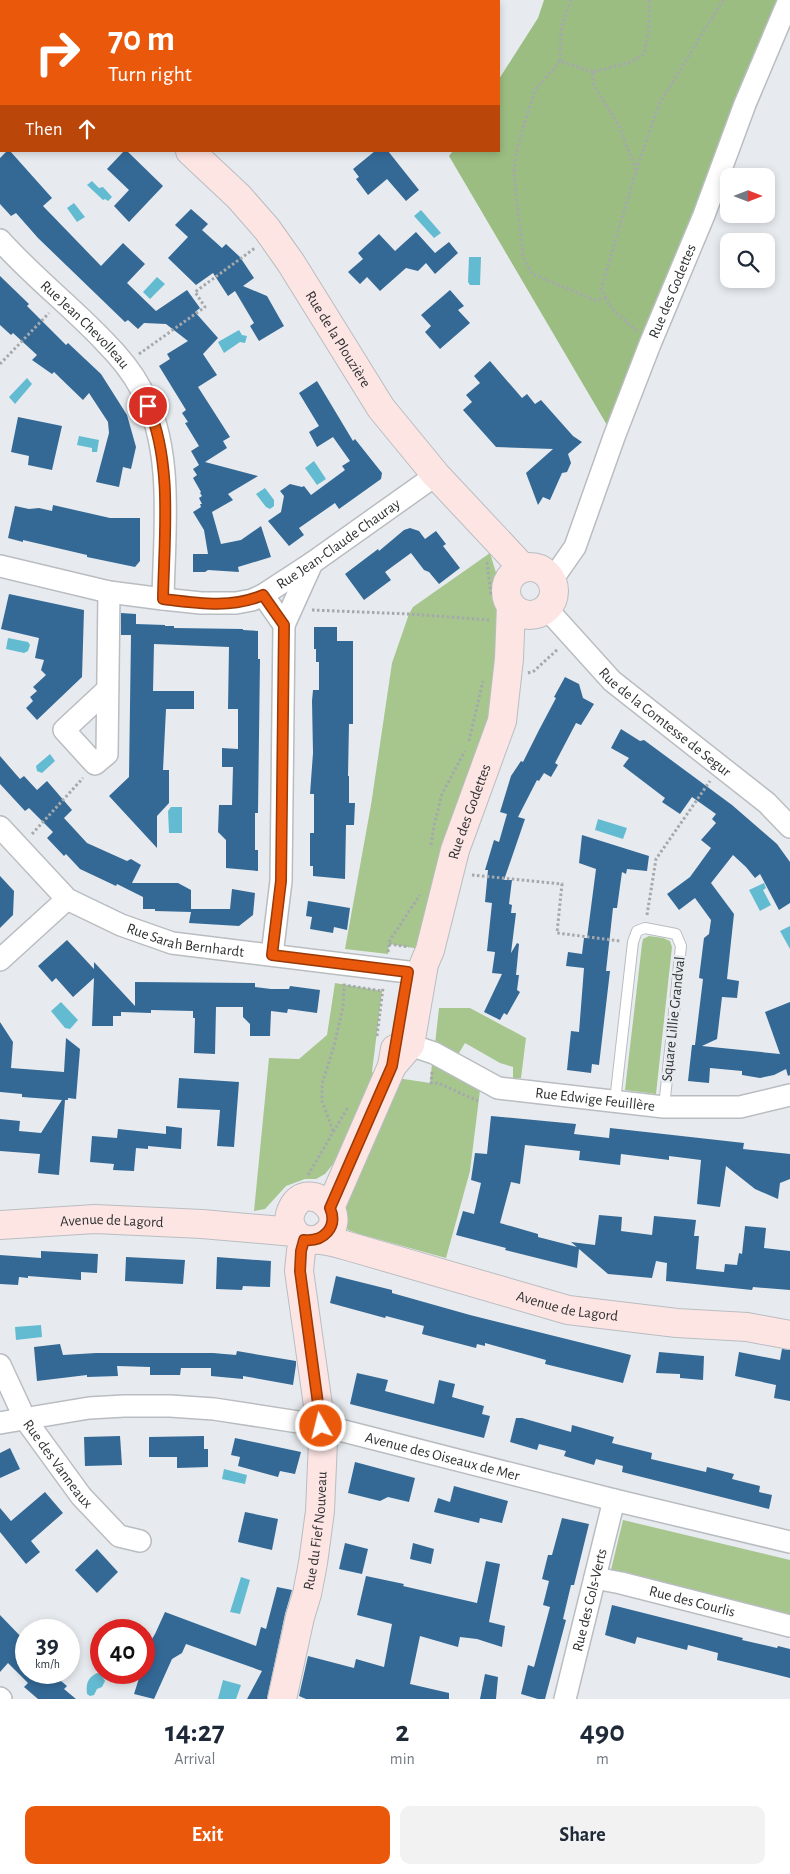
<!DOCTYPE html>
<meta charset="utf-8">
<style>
body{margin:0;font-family:"Alegreya Sans",sans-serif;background:#f2f2f3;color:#1f2937;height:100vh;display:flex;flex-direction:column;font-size:19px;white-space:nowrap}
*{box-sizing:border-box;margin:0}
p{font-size:16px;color:#747a83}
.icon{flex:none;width:28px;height:28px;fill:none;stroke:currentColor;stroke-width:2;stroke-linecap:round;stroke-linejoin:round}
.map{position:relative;height:1699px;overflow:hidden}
.details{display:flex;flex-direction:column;background:#fff;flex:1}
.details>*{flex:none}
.banner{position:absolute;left:0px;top:0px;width:500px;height:152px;box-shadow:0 2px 8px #0003;background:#ea580c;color:#fff;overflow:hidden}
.needle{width:32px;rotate:90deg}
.tools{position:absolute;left:720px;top:168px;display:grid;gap:10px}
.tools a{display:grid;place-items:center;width:55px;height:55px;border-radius:10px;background:#fff;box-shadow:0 2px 8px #0003;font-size:25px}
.speed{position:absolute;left:15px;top:1619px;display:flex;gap:10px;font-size:25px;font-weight:700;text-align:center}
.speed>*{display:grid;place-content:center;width:65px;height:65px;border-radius:50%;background:#fff;box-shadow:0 2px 8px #0003;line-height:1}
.speed small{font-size:12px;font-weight:400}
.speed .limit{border:8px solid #d22;background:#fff;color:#111}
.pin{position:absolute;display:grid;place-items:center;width:42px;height:42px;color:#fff;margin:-21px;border:2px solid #fff;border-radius:50%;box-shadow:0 1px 5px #0007}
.me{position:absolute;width:55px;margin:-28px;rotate:352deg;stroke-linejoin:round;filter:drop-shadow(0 0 4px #0008)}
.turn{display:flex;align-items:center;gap:18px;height:105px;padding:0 25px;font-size:22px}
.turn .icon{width:65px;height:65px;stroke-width:2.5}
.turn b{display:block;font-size:35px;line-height:42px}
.then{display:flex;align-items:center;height:48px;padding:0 25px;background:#0003;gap:10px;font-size:19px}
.eta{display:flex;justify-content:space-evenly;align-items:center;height:85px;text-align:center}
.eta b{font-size:30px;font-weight:700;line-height:35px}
.primary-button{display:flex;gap:10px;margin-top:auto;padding:10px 25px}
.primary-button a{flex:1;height:58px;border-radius:10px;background:#ea580c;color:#fff;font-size:20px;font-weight:700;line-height:58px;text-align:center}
.primary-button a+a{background:#f2f2f3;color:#1f2937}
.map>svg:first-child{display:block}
</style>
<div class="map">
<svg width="790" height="1699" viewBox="0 0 790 1699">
<rect width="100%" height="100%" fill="#e7ebef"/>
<!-- green -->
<g fill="#a6c68e">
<path d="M490 553 497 576 496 596 501 620 490 723 455 817 429 896 420 949 389 944 388 954 345 949 371 805 392 663 409 614 413 607Z"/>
<path d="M649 936 663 938 670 941 672 947 656 1094 625 1090 642 944 643 939Z"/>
<path d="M335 983 382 991 372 1072 377 1076 337 1159 325 1174 316 1179H305L286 1186 265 1209 254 1211 269 1058 299 1059 327 1035Z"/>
<path d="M439 1008H470L526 1038 521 1078H513V1067L500 1063 465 1043 453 1063 434 1053Z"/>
<path d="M432 1064 480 1090 470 1171 446 1258 359 1234 348 1230 342 1220 343 1187 397 1078 430 1083Z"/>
<path d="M623 1520 790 1560V1622L610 1574Z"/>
</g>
<!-- forest -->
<path fill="#9bbd81" d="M544 0H789L614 437 449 156 453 151H499V79L538 18Z"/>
<!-- water -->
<g fill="#63bbd1">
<path d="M92 181 99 188 103 187 112 197 108 201 105 199 103 200 87 185Z"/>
<path d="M74 203 85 217 77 222 67 208Z"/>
<path d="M421 210 441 233 434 238 414 216Z"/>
<path d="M469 257H481L480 285H470L468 282Z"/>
<path d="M157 277 165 284 150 299 143 292Z"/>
<path d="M239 330 242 335 247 336 245 343 240 342 224 353 218 342Z"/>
<path d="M27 378 32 384 15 404 9 397Z"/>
<path d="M79 436 99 440 97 452H92V448L77 445Z"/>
<path d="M314 461 326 479 317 485 305 468Z"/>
<path d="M265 488 274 500V506L270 509 266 507 256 494Z"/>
<path d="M8 638 28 642 30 645 28 651 24 653 6 649Z"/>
<path d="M50 754 55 761 42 773 37 771 36 766Z"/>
<path d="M171 807H182V833H169L168 811Z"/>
<path d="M598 819 627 828 623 839 595 830Z"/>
<path d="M764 883 766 888 763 890 771 905 760 911 749 890Z"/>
<path d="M790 926V949L780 931Z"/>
<path d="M61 1002 78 1020 70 1029 65 1028 51 1011Z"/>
<path d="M41 1325 42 1337 16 1340 15 1327Z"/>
<path d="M224 1469 247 1475 245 1484 222 1479Z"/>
<path d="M241 1577 250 1580 240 1614 230 1612Z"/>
<path d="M97 1673 101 1674 105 1681 102 1687 97 1689 94 1695 90 1696 87 1694C86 1684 87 1678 97 1673Z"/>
<path d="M223 1680 241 1685 236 1699H218Z"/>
</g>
<!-- building -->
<g fill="#346996">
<path d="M7 151H10L52 198 43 206 101 266 123 243 145 264 127 283 156 311 187 290 200 308 195 312 218 338 203 354 217 375 198 387 230 437 223 441 227 448 205 462 258 476 228 494 233 500 212 512 221 544 241 540 261 526 271 557 238 567 239 572 208 570 205 572H193V554H208L204 530 193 512 201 507 200 504H202L199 498 202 496 200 493 201 492 193 478 197 475 193 469 199 465 191 451 199 446 185 423 188 422 182 413 186 410 159 366 170 359 167 354 188 341 166 324 144 323 138 329 128 320 125 322 38 238 16 213 11 216 0 204V158Z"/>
<path d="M124 151H127L163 186 129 222 114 206 129 190 107 169Z"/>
<path d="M375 151H388L419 190 406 201 387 179 368 195 356 179 359 177 353 169Z"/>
<path d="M191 209 208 224 202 230 222 248 226 244 240 257 254 278 243 286 267 296 284 326 259 341 250 326 254 323 235 291 228 296 213 273 196 285 168 258 188 237 175 225Z"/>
<path d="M416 232 435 253 449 242 458 253 435 274 426 263 418 271 406 268 380 291 367 277 360 284 348 272 363 259 358 253 379 234 395 251Z"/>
<path d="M0 276 29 304 27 306 66 345 68 343 101 374 127 415 136 447 131 469 123 467 119 487 96 482 109 433 108 422 89 393 83 400 54 372 52 374 32 360 37 355 13 333 11 335 0 325Z"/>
<path d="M450 290 464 306 458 310 470 323 440 349 425 332 431 326 421 315Z"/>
<path d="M490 361 522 398 527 394 535 404 541 400 573 436 582 442 568 454 571 463 567 472 562 473 550 500 543 497 538 505 526 473 553 449 496 447 463 410 472 402 466 395 480 383 474 376Z"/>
<path d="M317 381 353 441 355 439 382 473 381 479 339 509 335 503 299 528 304 535 289 546 268 521 281 512 284 496 280 491 290 484 302 487 304 486 311 495 345 470 342 466 350 461 333 437 317 447 309 432 319 426 299 393Z"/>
<path d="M18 417 62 426 52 470 28 465 29 456 11 452Z"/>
<path d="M53 505 110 518H140V561L135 567 87 557V555L23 540V542L8 538 15 506 29 509 39 508 52 511Z"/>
<path d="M410 528 419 531 425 539 436 531 446 544 443 546 460 568 439 584 429 572 424 570 411 553 385 572 391 580 364 600 345 574 378 549 379 551 404 530Z"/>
<path d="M9 594 84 610 82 677 37 720 26 708 33 701 30 697 37 691 33 687 46 675 41 670 44 660 35 658 39 638 1 629Z"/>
<path d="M121 613 136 614V624L165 625V626H174V628L243 629V630L258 631V659H260L258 813H255V850H258V871L226 868V840L218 832 219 805H232L233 767H222V748L238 749V709H228L229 647 154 644 153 691H194V709H166L163 770H169V803L157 816V848L109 796 129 777 131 635H121Z"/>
<path d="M314 627H337V641H353V724H349L348 776H349V803H355L354 825H346L345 879 313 876V866H310V833H314V794H310L313 753 312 701 313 690H319V662H316V649H314Z"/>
<path d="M565 677 579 684 583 698 594 704 581 725 576 723 555 763 558 765 551 777 544 773 539 781 537 780 518 817 525 819 504 880H512L509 904 512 905 511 913H516L511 953 517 943 519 944 516 975H519L517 990 520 992 507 1015 504 1013 500 1020 484 1012 502 974 492 973 495 952 487 951 492 903 485 902 488 870H485L494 840 499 842 507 814 500 812 511 776 521 761 523 762 539 730 556 698 554 697Z"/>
<path d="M621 729 640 741 644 740 732 805 777 844 790 862V903L779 910 760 874 755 878 746 867 733 855 711 883 734 914 727 979 739 981 737 998 722 997 717 1039 702 1046 780 1054 765 1012 790 1002V1075L788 1076 786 1069 774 1075 760 1078 742 1075V1071L710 1068 709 1083 688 1081 692 1045H695L703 979 699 978 704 938 709 934 711 920 695 898 679 910 667 894 690 877 711 848 701 840 716 823 712 819 716 814 692 797 680 814 662 802 665 798 623 766 629 758 611 748Z"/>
<path d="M0 756 20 779 24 776 37 790 47 781 72 810 64 818 87 843 127 861 131 859 141 865 132 883H178L191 890V909H230L232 889 255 893 253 915 239 926 189 923 191 912 155 911V909H143V897L117 884 116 886 80 869 66 854 64 856 47 838 53 832 29 808 25 811 0 784Z"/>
<path d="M582 835 649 856 647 871 627 869 626 874 622 872 617 908H613L606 971H610L599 1065 592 1064 591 1073 567 1070 571 1031 579 1032 584 968 566 966 568 952 582 954 584 938H587L596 869 579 863Z"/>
<path d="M0 876 14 891 13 915 0 928Z"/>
<path d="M308 901 350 908 347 930 334 927 333 933 310 929 312 917 306 916Z"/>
<path d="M67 940 94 969V962L135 1006V982L255 983V987L271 989H289L290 986 320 990 317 1013 288 1009 287 1013 271 1011 270 1036H250V1024L243 1017V1007H216L215 1054 194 1053 195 1018H193V1011L151 1010V1013L121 1012V1016H113V1026H92L94 978 73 997 56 978 52 982 38 966Z"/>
<path d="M0 1022 13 1042 11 1068 64 1072 66 1038 80 1049 76 1099 68 1098V1100H65L59 1175 38 1173 40 1154 0 1151V1119L20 1121 19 1131 41 1133 62 1100 22 1097V1094L0 1092Z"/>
<path d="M179 1078 239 1082 234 1147 217 1146 220 1110 177 1108Z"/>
<path d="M491 1116 576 1124 574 1134 609 1138 610 1128 744 1143 743 1149 790 1154V1179L780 1183 778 1199 755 1189 726 1166 720 1207 697 1204 701 1160 669 1156V1160L621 1154 620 1165 579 1160 580 1151 525 1145 520 1184 511 1182 500 1223 538 1234V1237L577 1247 571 1242 595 1245 599 1215 622 1217 621 1231 652 1235 654 1216 696 1220 694 1236H699L696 1269 724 1272 725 1264 737 1265 739 1253 742 1254 745 1226 766 1228 764 1248 790 1251V1290L753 1287 752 1290 666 1281 667 1263 656 1261 652 1278 608 1274 579 1249 577 1268 505 1250 506 1248 456 1235 463 1211 474 1214 481 1183 471 1180 475 1153 487 1154Z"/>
<path d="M166 1126 182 1128 181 1149 148 1146V1149L136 1148 134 1171 113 1170 114 1164 90 1162 92 1136 117 1138 118 1129 166 1134Z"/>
<path d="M41 1251 98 1254 97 1273 81 1272V1280L28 1276V1278L19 1277 18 1285 0 1284V1255L41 1258Z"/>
<path d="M126 1257 185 1260 183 1284 125 1281Z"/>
<path d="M217 1257 271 1261 270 1287 243 1286 242 1290 216 1289Z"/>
<path d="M336 1276 392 1290V1293L470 1315 631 1355 623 1383 545 1364 546 1360 485 1343V1346L477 1344 476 1348 422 1334 424 1326 386 1316 385 1318 330 1303Z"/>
<path d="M60 1344 63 1355 96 1353H213L236 1355 237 1351 296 1361V1365L293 1385 243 1376V1379L211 1376V1368H181L180 1375H150V1367L117 1366 118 1376 87 1377V1375L37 1381 34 1347Z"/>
<path d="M782 1349 790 1350V1401L774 1398 776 1385 735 1376 739 1352 780 1360Z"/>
<path d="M659 1352 704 1356 703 1380 680 1378V1374L656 1373Z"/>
<path d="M357 1373 388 1380 385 1391 434 1404 439 1380 455 1384 452 1397 484 1406 482 1414 490 1416 484 1438 350 1404Z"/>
<path d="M516 1418H522L571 1432 572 1425 614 1437 612 1443 652 1453 651 1459 706 1472 707 1467 734 1474 732 1479 760 1486 759 1492 772 1495 769 1509 622 1472 623 1466 596 1459 594 1465 564 1456 566 1451 539 1444 537 1450 510 1442Z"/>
<path d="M120 1436 122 1465 85 1466 84 1437Z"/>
<path d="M204 1436V1449H208V1467L177 1468V1457H149V1437Z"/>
<path d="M235 1438 301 1452 295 1474 280 1471 278 1477 238 1466 240 1457 231 1455Z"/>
<path d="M10 1448 20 1469 0 1478V1453Z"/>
<path d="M355 1462 415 1478 409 1502 388 1497 380 1501 348 1493Z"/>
<path d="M454 1486 508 1501 502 1523 480 1518 479 1523 434 1512 438 1498 450 1502Z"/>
<path d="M45 1492 63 1513 31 1541 40 1552 26 1564 0 1532V1508L11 1521Z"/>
<path d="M245 1512 278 1519 272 1550 238 1542Z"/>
<path d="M562 1518 589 1524 574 1585H571L563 1619 566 1620 545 1699H538L521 1694 528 1665 534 1667 550 1607 543 1605 549 1581 542 1579 548 1555H552Z"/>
<path d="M345 1543 368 1549 362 1574 339 1569Z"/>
<path d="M413 1543 434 1549 431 1564 410 1559Z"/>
<path d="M97 1549 118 1572 97 1593 75 1570Z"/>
<path d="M486 1561 500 1564 489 1622 505 1626 502 1647 477 1639 460 1637 458 1647 420 1636 410 1684 449 1693V1699H306L299 1696 308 1656 354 1668 356 1659 384 1667 392 1624 357 1615 366 1576 404 1584 403 1586 477 1603Z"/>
<path d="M277 1587 292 1590 285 1614 267 1699H247L262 1671 186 1644 182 1653 172 1659 154 1699 134 1694 141 1672H144V1652L155 1634 165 1612 256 1646 261 1627 266 1629Z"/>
<path d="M612 1605 743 1638 742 1640 777 1648 778 1646 790 1649V1678L717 1660 718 1653 688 1645 687 1650 637 1637 635 1644 605 1635Z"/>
<path d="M0 1615 26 1642V1672H50L67 1686 64 1689 76 1699H38L24 1687 28 1683 8 1663 0 1672Z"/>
<path d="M485 1674 498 1677 496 1699H480Z"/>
</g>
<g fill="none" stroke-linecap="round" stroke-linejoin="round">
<!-- lane casing -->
<g stroke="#b9bdc1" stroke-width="12">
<path id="lane" d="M615 1101 633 942 637 931 645 928 676 934 681 946 664 1107"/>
</g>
<!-- street casing -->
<g stroke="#b9bdc1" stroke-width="24">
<g id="street">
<path d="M0 125 1 124"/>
<path id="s1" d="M0 240C32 276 71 306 104 341 118 355 132 372 141 389 175 448 164 533 163 599"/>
<path id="s2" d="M0 566 109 592 163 599 201 603H236L252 600 263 595 312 563 436 475"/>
<path id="s3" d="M552 580 575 547 614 437 650 344 704 215 745 104 789 0"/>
<path d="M263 595 284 625 281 881 272 955"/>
<path id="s4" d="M547 609 612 681 767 803 790 827"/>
<path d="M284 625 312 563"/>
<path d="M108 689 64 730 95 764 107 754 109 592"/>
<path id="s5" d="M0 827 67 899 121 925 172 943 408 972"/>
<path d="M0 960 67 899"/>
<path id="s6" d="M410 1045 434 1053 498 1088 664 1107H740L790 1095"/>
<path id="s7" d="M0 1365 25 1419 81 1496 119 1536 140 1541"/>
<path id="s8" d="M0 1423 89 1408 124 1406H170L214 1409 324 1426 614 1500 790 1542"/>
<path id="s9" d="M595 1578 621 1583 790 1626"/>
<path d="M0 1698 1 1699"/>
<path id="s10" d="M565 1699 614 1500"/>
</g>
</g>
<!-- secondary casing -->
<g stroke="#b9bdc1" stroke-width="30">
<g id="secondary">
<path d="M49 0 50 1"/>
<path id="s11" d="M190 151 239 197 267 229 291 263 381 408 436 475 523 568"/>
<circle cx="530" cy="591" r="24"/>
<path id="s12" d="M392 1066 410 1045 424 964 430 950 455 850 502 721 509 659 511 606"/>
<path d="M330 1208 392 1066 395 1049"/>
<path id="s13" d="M0 1225 95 1219 202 1224 294 1232"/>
<path id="s14" d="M319 1239C358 1219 308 1175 292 1209 286 1221 292 1236 306 1240 311 1241 316 1239 321 1240 331 1241 341 1244 351 1247L568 1310 677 1323 747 1327 790 1335"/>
<path id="s15" d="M282 1699 300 1617 307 1594 313 1563 320 1511 323 1441 299 1271 301 1251 304 1240"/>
</g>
</g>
<!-- path -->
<g stroke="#a6a9ac" stroke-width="3" stroke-dasharray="2.5 2.5" stroke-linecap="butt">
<path d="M18 0V1"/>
<path d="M571 0 561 28 560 61 593 72"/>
<path d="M348 1 350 0"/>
<path d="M560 61 535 90 517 148 514 174 523 257 532 274 595 300 606 298"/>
<path d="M636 170 619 126 593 84V72L631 62 644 54 649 28V0"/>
<path d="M637 331 612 309 601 289 636 171 659 104 723 0"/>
<path d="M139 354 205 307 195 292 255 248"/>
<path d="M0 364 49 313"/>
<path d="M487 562 491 595"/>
<path d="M312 610 409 614 490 620"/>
<path d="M528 673 534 671 558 649"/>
<path d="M469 741 483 681"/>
<path d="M32 834 83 778"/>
<path d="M431 845 434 826 442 794 465 751"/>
<path d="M472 875 562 884 557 933 620 941"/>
<path d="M647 915 656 859 710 781"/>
<path d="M389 944 409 947"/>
<path d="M388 952 390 940 420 895"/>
<path d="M377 1036 383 988"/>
<path d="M432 1072 431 1083H438L478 1101"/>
<path d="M333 1131 322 1101V1084L334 1046 343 1007 344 985 382 991"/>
<path d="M308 1175 348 1107"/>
</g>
<!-- lane -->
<use href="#lane" stroke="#fff" stroke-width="10"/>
<!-- street -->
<use href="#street" stroke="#fff" stroke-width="21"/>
<!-- secondary -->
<use href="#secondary" stroke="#fde5e4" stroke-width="28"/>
</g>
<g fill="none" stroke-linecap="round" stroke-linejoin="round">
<!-- route casing -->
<g stroke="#983908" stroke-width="12">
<path id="route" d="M148 406C173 464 164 537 163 599 196 603 231 609 263 595L284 625 281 881 272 955 408 972 392 1066 330 1208C338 1227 324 1242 304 1240L301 1251 300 1271 321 1426"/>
</g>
<!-- route -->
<use href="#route" stroke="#ea580c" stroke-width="9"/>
</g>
<g text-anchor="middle" stroke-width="5" stroke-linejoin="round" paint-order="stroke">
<!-- street labels -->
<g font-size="15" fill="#303233" stroke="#e7ebef">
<text dy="5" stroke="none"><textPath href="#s3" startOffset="314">Rue des Godettes</textPath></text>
<text dy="5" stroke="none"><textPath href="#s1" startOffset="120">Rue Jean Chevolleau</textPath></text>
<text dy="5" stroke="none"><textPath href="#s11" startOffset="241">Rue de la Plouzière</textPath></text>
<text dy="5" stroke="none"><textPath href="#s2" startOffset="359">Rue Jean-Claude Chauray</textPath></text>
<text dy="5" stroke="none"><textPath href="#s4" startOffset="164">Rue de la Comtesse de Segur</textPath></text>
<text dy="5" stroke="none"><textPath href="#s12" startOffset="269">Rue des Godettes</textPath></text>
<text dy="5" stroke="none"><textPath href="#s5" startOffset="225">Rue Sarah Bernhardt</textPath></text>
<text transform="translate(673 1019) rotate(-84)" y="5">Square Lillie Grandval</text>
<text dy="5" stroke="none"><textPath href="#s6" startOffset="196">Rue Edwige Feuillère</textPath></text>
<text dy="5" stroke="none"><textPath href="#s13" startOffset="112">Avenue de Lagord</textPath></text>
<text dy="5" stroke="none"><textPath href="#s14" startOffset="394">Avenue de Lagord</textPath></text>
<text dy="5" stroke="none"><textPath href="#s8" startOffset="449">Avenue des Oiseaux de Mer</textPath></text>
<text dy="5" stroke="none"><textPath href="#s7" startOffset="115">Rue des Vanneaux</textPath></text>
<text dy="5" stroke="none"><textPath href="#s15" startOffset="172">Rue du Fief Nouveau</textPath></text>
<text dy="5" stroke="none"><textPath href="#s10" startOffset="102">Rue des Cols-Verts</textPath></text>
<text dy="5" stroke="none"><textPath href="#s9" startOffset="100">Rue des Courlis</textPath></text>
</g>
</g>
</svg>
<div class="tools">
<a><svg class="needle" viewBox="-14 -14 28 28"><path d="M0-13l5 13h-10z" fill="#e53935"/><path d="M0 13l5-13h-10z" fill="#747a83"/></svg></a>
<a><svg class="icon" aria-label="search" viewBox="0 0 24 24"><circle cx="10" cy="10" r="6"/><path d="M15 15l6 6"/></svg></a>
</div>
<div class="speed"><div>39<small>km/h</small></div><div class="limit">40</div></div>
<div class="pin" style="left:148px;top:406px;background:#d93025"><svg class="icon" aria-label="arrive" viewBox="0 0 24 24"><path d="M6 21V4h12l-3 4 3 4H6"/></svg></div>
<svg class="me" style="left:321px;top:1426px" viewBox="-20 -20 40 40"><circle r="17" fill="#ea580c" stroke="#fff" stroke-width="3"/><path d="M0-11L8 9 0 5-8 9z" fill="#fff"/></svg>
<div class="banner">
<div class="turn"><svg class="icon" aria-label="right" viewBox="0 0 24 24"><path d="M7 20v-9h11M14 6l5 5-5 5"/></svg><div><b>70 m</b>Turn right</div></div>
<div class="then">Then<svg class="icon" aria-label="ahead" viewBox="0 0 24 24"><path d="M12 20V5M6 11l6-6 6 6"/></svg></div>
</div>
</div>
<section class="details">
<div class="eta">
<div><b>14:27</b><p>Arrival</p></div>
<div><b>2</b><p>min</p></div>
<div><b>490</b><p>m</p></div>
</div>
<div class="primary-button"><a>Exit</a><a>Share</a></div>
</section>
